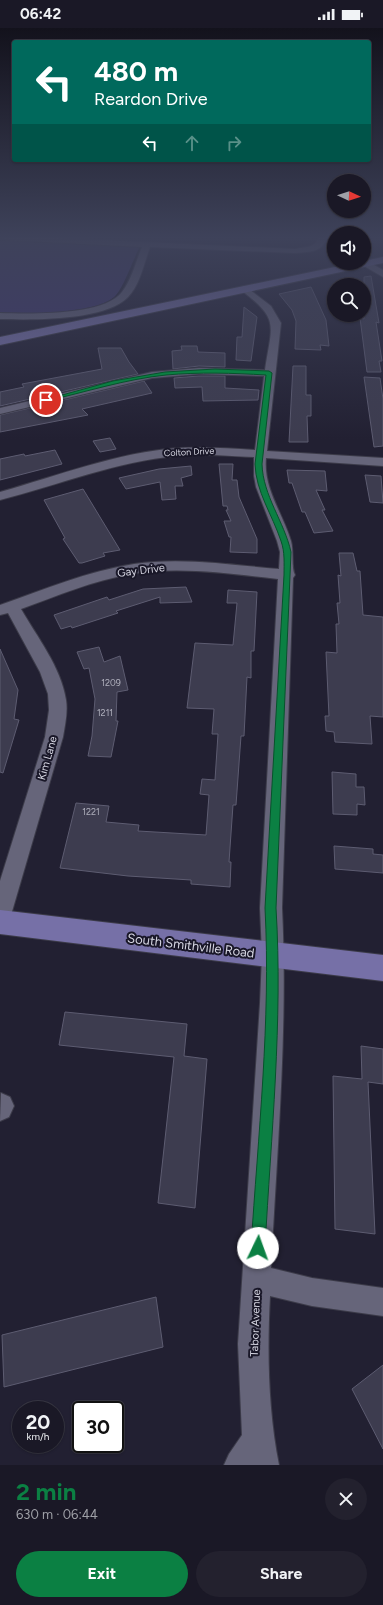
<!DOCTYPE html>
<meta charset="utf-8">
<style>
body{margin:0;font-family:Figtree,sans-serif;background:#23212e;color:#f1f3f6;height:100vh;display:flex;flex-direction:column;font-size:15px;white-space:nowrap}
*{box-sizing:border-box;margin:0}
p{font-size:13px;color:#9fa0a7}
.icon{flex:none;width:22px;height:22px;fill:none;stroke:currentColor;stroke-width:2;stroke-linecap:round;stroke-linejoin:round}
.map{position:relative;height:1437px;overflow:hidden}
.details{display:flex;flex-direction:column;background:#1a1826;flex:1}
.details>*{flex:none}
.top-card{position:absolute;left:12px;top:12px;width:359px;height:122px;border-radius:4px;box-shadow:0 1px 3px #0004,0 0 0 1px #383743;background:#00695c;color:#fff;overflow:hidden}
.needle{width:26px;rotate:93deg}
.controls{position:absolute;left:327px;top:146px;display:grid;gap:8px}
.controls a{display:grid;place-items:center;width:44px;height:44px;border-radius:50%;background:#1a1826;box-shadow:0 1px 3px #0004,0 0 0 1px #383743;font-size:20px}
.speed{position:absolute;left:12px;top:1373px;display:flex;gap:8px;font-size:20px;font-weight:700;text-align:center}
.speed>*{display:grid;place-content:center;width:52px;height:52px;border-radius:50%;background:#1a1826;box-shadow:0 1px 3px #0004,0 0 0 1px #383743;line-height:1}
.speed small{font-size:10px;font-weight:400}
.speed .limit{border:2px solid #111;border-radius:6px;background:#fff;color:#111}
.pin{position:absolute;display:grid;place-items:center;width:34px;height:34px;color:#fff;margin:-17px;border:2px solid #fff;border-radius:50%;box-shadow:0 1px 4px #0007}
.me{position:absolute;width:44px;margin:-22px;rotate:3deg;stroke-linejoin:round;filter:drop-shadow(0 0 3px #0008)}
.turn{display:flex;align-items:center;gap:14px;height:84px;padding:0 16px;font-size:18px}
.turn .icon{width:52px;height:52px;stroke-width:2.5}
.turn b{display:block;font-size:28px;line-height:34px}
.lanes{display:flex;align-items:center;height:38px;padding:0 16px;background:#0003;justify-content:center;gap:20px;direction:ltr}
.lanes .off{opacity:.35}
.round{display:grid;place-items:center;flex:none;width:42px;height:42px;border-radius:21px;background:#23212e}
.overview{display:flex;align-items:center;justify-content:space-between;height:68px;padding:0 16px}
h1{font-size:24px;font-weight:700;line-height:30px;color:#0b8043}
.cta{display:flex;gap:8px;margin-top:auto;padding:8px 16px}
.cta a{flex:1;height:46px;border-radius:24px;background:#0b8043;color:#fff;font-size:16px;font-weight:700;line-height:46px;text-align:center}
.cta a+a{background:#23212e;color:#f1f3f6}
.status{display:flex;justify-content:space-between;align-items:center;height:28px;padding:0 20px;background:#1a1826;direction:ltr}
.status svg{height:11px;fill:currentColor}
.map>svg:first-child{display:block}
</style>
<div class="status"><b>06:42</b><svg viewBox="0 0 49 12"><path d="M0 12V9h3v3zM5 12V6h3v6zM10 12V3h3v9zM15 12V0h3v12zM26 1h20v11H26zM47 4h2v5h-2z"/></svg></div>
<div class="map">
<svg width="383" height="1437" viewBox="0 0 383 1437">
<rect width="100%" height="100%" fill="#222032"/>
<!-- green -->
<path fill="#3e366d" d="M0 213 140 218C134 230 124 258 116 267 101 286 24 286 0 286Z"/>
<!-- building -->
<g fill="#3d3c4f" stroke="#5d5c71">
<path d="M371 248 379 295 376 294 382 333H379L381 344H367L360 290 364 291V249Z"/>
<path d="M311 259 326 292 329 318 320 317 321 322 295 321 296 293 292 282 279 266Z"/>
<path d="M244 279 257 289 251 333 236 332 237 309H242Z"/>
<path d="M181 318H197L198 324 225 325V339L199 338 173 341 172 323 182 322Z"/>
<path d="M98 320H121L129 334 138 346 0 378V364L24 359 22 356 102 341Z"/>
<path d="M293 338H306V367H311V388H307L308 414H289Z"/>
<path d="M199 348H225V360L259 362 258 372 203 373 202 359 175 360 174 350Z"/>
<path d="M364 349 380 350 383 371V418L374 419Z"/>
<path d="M144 353 152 365 82 381 88 387 0 404V387Z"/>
<path d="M110 410 116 421 100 424 93 413Z"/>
<path d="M55 422 62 436 0 452V431L24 426 25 428Z"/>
<path d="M219 436H233L232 452H237L239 469 257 511V525L230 524 231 509H229L224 493H231L226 482H228L227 478H223Z"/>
<path d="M191 438 192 447 181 450 183 458H175L176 471 162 472 160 454 126 461 119 450 159 441Z"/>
<path d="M287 442 325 443 327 463 316 462 325 482H322L333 503 314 505 305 484H302L292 455H289Z"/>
<path d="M365 447 381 448 383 475 370 474Z"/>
<path d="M83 461 120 522 103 525 105 528 82 535H79L63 511 65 510 44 472Z"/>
<path d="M339 525H353L357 543H360L363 587 383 589V689L370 688 372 716 335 714 334 704 326 703 325 688H329L326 624 337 625 336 596H339L337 575H340L338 547 341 548Z"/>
<path d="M186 559 192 574 160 575V569L116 583 118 585 72 600 71 598 61 601 54 587 107 569 109 572 143 561Z"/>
<path d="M228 562 257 564 254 623H251V650L247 649 244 708H241L236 777H233L229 834H231L230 859 191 856V852L128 848 60 840 76 775 109 778 106 794 139 797 138 803 206 807 209 767 200 766 202 751 215 752 218 706H212L214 681 187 680 195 615 233 617 237 575H227Z"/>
<path d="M99 619 104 634 120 628 128 662 117 664 116 693H118L111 729 88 728 92 708 95 671 89 640 84 641 77 624Z"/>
<path d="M0 621 18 662 14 691 19 692 3 745 0 744Z"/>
<path d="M332 744 356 746V759H364L365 777 357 776V787L333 786Z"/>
<path d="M334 818 373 821V826L383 827V845L335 841Z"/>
<path d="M65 984 187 996 184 1028 207 1031 195 1180 158 1175 174 1029 59 1017Z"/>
<path d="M361 1018 383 1021V1056L368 1054 375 1206 335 1201 333 1048 362 1051Z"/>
<path d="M156 1269 163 1319 4 1359 2 1307Z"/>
<path d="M383 1337V1421L352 1361Z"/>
</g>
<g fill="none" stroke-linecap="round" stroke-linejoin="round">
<!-- minor casing -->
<g stroke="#3c3b49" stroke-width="2">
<g id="minor">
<path d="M3 210H56L295 221C304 219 316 220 318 210H326C323 225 307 224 295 225L150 219C144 235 140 257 128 269 105 293 32 292 0 291V285C28 286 104 288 122 264 132 251 136 233 142 219L7 212Z"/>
<path d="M367 233 383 242V249L364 238 363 235Z"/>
<path d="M245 258 271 278 281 295 267 423 383 430V438L266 430C263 460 283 486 291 513 294 523 291 540 295 547L293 550 282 880C288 1000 277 1120 271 1240L312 1250 383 1260V1288L312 1278 270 1268C267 1324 268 1382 279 1437H224L229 1426 242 1407 238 1316 260 975 262 927 260 880 278 551C230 546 180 538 132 546 94 552 57 568 21 581 37 609 61 639 66 672 68 684 65 697 63 709L11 887 8 894 0 897V853L45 709 49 682 48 666 40 644 8 585 0 587V577C43 562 88 543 134 536 182 529 231 537 279 541L280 524 277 513 256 459 254 448V429C228 428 203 425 177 428 117 433 59 457 0 472V464C57 448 119 424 178 420 204 419 229 420 255 422L264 348 199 346 152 350 0 386V380L152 344 199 340 265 342C271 298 281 292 242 263V259Z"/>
<path d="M1 1065 10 1069 14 1078 9 1089 0 1093Z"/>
</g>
</g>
<!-- major casing -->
<g stroke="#3c3b49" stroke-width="2">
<g id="major">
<path d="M383 229V235L0 317V309L354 235H364V233Z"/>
<path d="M0 882 383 927V953L0 906Z"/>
</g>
</g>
<!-- minor -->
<use href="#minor" fill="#66657a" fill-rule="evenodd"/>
<!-- major -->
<use href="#major" fill="#7670a7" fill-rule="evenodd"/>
</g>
<!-- sky -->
<linearGradient id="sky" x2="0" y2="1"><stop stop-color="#13121c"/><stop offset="0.51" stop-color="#3e425a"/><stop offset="1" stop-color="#3e425a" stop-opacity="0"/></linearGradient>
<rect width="383" height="411" fill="url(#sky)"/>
<!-- route -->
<path fill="#0b8043" stroke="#07532c" d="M215 341 269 343 272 345 262 436C263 468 284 493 291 524L276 880C283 993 271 1107 265 1220L263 1225 258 1228 253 1225 251 1220C258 1107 271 993 265 880L284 547C284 536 285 524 281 513 272 486 256 464 255 436L266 347C233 345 199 344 166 347 126 351 86 364 46 373L44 372 113 353 165 344Z"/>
<g text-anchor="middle" stroke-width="4" stroke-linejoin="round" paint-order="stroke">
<!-- far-street labels -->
<g font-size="9" fill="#d6d6e2" stroke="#191728">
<text transform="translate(189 424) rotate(-3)" y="3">Colton Drive</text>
</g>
<!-- number labels -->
<g font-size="9" fill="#b0b0bd">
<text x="111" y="658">1209</text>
<text x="105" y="688">1211</text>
<text x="91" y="787">1221</text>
</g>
<!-- street labels -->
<g font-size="11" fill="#d6d6e2" stroke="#191728">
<text transform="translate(141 542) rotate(-7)" y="4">Gay Drive</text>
<text transform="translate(47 730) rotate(-74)" y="4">Kim Lane</text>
<text transform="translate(255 1295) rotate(-88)" y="4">Tabor Avenue</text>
</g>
<!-- near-street labels -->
<g font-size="13" fill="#d6d6e2" stroke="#191728">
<text transform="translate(191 917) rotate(7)" y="5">South Smithville Road</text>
</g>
</g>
</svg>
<div class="controls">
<a><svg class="needle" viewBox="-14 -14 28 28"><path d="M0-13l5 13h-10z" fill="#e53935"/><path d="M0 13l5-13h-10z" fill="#9fa0a7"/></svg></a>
<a><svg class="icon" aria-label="sound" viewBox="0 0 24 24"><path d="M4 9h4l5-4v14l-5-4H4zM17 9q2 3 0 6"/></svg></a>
<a><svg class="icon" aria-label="search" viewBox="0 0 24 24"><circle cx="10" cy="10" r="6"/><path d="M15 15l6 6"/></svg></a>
</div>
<div class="speed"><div>20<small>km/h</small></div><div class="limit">30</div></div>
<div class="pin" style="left:46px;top:372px;background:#d93025"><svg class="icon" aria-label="arrive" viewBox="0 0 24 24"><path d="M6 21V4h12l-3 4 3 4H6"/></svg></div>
<svg class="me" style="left:258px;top:1220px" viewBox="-20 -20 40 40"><circle r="19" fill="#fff"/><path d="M0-13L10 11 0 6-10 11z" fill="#0b8043"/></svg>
<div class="top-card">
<div class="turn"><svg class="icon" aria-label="left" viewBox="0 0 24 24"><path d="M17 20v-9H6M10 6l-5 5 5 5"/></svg><div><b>480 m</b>Reardon Drive</div></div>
<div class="lanes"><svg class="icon" aria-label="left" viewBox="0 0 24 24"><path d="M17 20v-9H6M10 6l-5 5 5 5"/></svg><svg class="icon off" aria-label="ahead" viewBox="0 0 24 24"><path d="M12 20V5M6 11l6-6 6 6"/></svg><svg class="icon off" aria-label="right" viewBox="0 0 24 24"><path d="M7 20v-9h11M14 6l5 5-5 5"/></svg></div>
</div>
</div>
<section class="details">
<div class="overview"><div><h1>2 min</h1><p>630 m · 06:44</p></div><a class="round"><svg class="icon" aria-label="close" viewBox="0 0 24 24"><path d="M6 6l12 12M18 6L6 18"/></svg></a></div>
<div class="cta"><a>Exit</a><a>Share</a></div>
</section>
